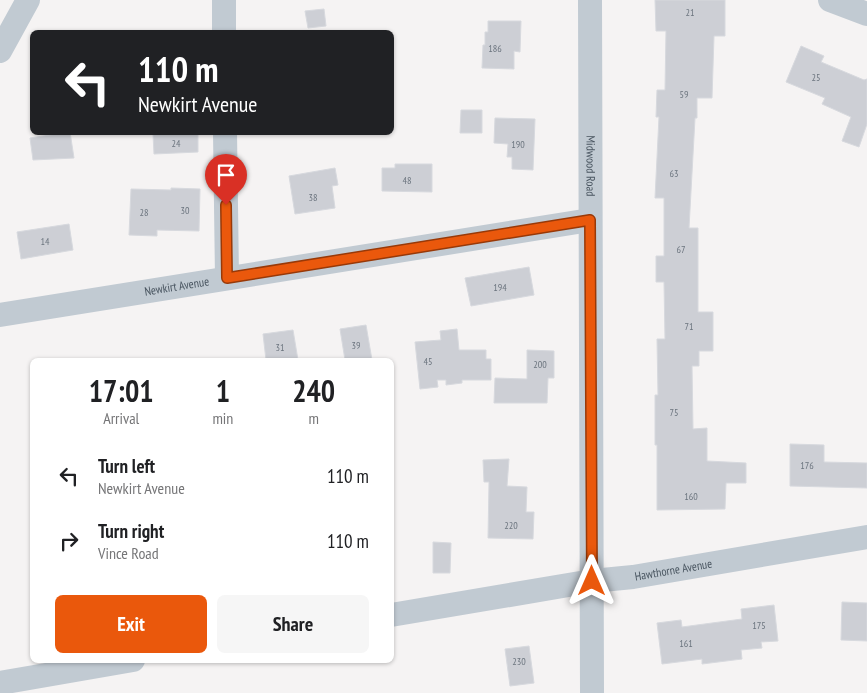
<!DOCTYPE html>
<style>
body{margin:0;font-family:"PT Sans Narrow",sans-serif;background:#f6f6f6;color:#202124;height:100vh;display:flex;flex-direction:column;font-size:19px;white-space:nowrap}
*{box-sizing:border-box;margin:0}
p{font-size:16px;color:#757577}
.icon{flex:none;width:28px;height:28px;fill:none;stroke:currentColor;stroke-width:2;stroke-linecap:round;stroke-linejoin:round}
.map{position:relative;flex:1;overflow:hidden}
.sheet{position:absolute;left:30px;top:358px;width:364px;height:305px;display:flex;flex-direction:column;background:#fff;border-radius:8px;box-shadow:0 1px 4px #0004}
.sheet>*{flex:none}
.hud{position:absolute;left:30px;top:30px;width:364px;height:105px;border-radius:8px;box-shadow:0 1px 4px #0004;background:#202124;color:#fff;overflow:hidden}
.pin{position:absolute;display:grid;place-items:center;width:42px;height:42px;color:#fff;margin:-51px -21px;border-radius:50% 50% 50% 0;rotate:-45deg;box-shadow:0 0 5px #0007}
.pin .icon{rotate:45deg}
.me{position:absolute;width:55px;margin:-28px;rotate:0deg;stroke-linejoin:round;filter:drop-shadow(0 0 4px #0008)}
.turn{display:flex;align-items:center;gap:18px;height:105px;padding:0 25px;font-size:22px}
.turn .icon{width:65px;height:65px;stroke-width:2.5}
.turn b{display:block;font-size:35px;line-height:42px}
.eta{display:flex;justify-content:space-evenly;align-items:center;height:85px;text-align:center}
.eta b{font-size:30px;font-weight:700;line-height:35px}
.primary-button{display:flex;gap:10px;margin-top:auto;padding:10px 25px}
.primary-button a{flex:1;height:58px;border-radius:8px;background:#ea580c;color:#fff;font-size:20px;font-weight:700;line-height:58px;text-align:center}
.primary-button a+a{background:#f6f6f6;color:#202124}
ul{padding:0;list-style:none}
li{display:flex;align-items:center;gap:15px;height:65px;padding:0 25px}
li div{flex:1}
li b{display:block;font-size:19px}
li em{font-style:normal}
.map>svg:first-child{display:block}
</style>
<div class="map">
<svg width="867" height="693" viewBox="0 0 867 693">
<rect width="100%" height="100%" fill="#f5f3f3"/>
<!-- building -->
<g fill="#cdcfd5" stroke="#d7d9de">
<path d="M655 0H725V36H714L712 98H697V118H695L689 228H698V312H713V351H699V366H692L693 429 707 428V461L746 463V483H726L725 509 657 510V445H655V395H658L657 339H665L664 282H656V256H664V198H655L659 117H656L657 90H665L666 31H656Z"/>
<path d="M324 9 326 26 308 28 305 11Z"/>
<path d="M488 21H521L520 52 514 51V69L482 68 483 45H485V32H488Z"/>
<path d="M801 46 824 56 821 62 864 80 867 79V124L859 147 842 141 851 117 822 104 825 98 786 82Z"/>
<path d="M461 110H482V133H460Z"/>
<path d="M495 118 535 119 533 170 512 169V157H507L508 144 494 143Z"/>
<path d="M70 132 74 158 33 160 30 138Z"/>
<path d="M180 132H198V152L154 154 153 134Z"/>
<path d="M395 164H432V192L382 191V168H395Z"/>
<path d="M335 168 338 185 332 186 335 208 295 214 289 176Z"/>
<path d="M171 188 200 189 199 231 157 230V236L129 235 131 189 171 190Z"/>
<path d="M69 224 73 250 21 259 17 232Z"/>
<path d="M529 267 534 295 471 306 465 278Z"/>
<path d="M366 325 372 360H345L340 329Z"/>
<path d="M457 329 459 350H486V359H491V380H462V383L446 385V380H437L438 387 420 389 415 342 441 340 440 331Z"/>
<path d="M293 330 298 360H266L263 334Z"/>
<path d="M527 350 554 351V378H548L547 403H494L495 378 527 379Z"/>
<path d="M790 444 824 445V462L867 463V488L790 486Z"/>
<path d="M509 459 507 486 527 487 526 512H534L533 539 488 538 489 482H484L483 460Z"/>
<path d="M433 542 451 543 450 573H433Z"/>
<path d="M842 602 867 603V641L841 640Z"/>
<path d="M774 605 778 641 761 642 762 648 741 650 742 659 702 664V659L662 664 657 623 681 620 682 627 742 619 741 609Z"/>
<path d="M529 646 534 683 510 686 505 649Z"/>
</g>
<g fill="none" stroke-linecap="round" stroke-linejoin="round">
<!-- minor -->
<g stroke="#c1cad2" stroke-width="24">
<path d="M224 0V32"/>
<path id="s1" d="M590 0 592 693"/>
<path d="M830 0 867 14"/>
<path d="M0 51 28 0"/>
<path d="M225 132 227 278"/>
<path id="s2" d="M0 315 590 220"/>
<path id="s3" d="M391 615 592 581 633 577 867 537"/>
<path d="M0 683 133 660"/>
</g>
</g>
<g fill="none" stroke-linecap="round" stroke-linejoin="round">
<!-- route casing -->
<g stroke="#983908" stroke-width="12">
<path id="route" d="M226 205 227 278 590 220 592 581"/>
</g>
<!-- route -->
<use href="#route" stroke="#ea580c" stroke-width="9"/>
</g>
<g text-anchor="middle" stroke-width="4" stroke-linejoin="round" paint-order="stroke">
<!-- number labels -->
<g font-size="10" fill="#6b747e">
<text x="690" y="16">21</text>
<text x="495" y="52">186</text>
<text x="816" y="81">25</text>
<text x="684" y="98">59</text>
<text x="176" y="147">24</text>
<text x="518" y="148">190</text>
<text x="674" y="177">63</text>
<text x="407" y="184">48</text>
<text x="313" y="201">38</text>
<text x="185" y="214">30</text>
<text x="144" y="216">28</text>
<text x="45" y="245">14</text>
<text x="681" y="253">67</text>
<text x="500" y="291">194</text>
<text x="689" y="330">71</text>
<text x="356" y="349">39</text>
<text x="280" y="351">31</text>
<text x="428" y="365">45</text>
<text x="540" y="368">200</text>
<text x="674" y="416">75</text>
<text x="807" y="469">176</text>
<text x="691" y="500">160</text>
<text x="511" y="529">220</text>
<text x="759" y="629">175</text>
<text x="686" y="647">161</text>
<text x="519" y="665">230</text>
</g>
<!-- street labels -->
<g font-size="12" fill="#4a5661" stroke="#fff">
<text dy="4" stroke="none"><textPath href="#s1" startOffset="166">Midwood Road</textPath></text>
<text dy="4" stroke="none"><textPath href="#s2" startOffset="179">Newkirt Avenue</textPath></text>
<text dy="4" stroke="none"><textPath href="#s3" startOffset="286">Hawthorne Avenue</textPath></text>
</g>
</g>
</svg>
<div class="pin" style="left:226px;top:205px;background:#d93025"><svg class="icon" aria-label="arrive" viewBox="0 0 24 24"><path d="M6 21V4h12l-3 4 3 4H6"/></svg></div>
<svg class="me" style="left:592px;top:581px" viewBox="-20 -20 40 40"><path d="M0-17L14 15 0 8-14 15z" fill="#ea580c" stroke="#fff" stroke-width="4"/></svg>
<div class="hud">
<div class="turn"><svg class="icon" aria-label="left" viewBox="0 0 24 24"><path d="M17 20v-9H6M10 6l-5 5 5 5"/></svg><div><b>110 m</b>Newkirt Avenue</div></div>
</div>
<section class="sheet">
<div class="eta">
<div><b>17:01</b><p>Arrival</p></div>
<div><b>1</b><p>min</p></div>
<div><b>240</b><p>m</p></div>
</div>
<ul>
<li><svg class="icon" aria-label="left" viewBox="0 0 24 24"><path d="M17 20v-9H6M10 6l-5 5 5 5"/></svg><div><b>Turn left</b><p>Newkirt Avenue</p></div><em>110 m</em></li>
<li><svg class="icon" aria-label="right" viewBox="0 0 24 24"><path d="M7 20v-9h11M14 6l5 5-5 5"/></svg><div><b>Turn right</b><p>Vince Road</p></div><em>110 m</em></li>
</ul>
<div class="primary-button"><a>Exit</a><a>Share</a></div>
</section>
</div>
